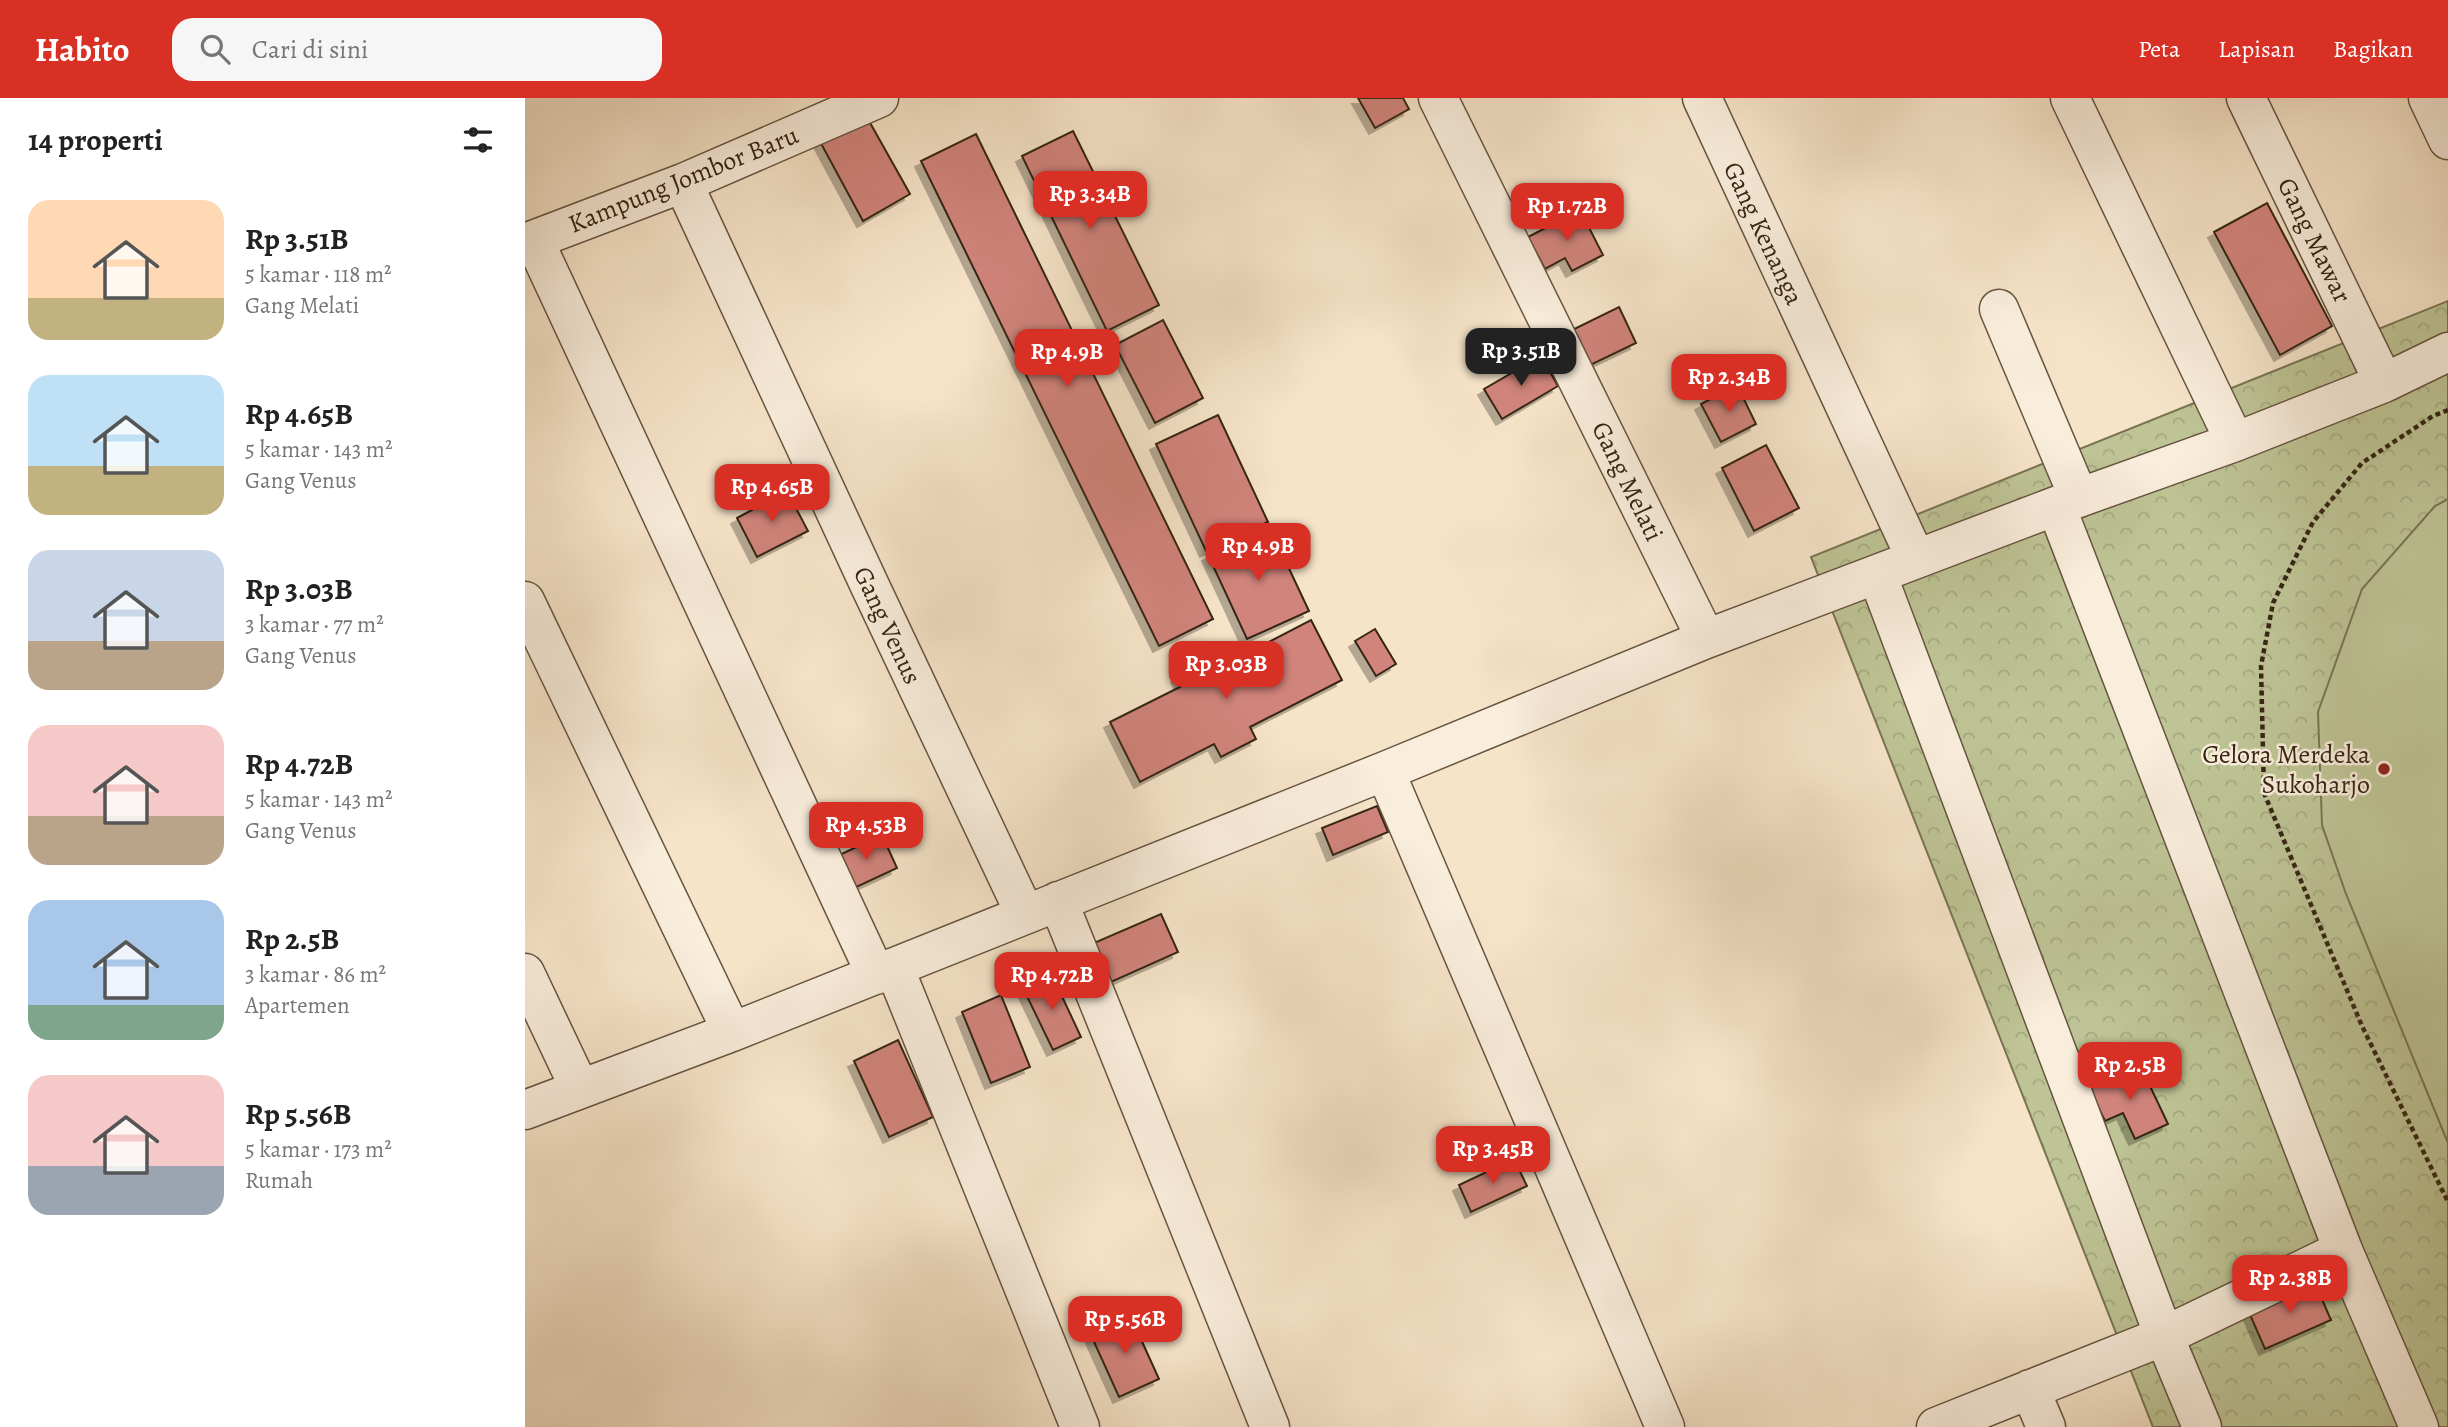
<!DOCTYPE html>
<html lang="id">
<meta charset="utf-8">
<style>
body{margin:0;font-family:Alegreya,serif;background:#f6f6f6;color:#222;height:100vh;display:flex;flex-direction:column;font-size:26px;white-space:nowrap}
*{box-sizing:border-box;margin:0}
p{font-size:23px;color:#767676}
.icon{flex:none;width:38px;height:38px;fill:none;stroke:currentColor;stroke-width:2;stroke-linecap:round;stroke-linejoin:round}
.map{position:relative;flex:1;overflow:hidden}
.panel{display:flex;flex-direction:column;background:#fff;width:525px}
.panel>*{flex:none}
.price{position:absolute;translate:-50% -60px;padding:0 16px;border-radius:14px;background:#d93025;color:#fff;font-size:23px;line-height:46px;filter:drop-shadow(0 2px 4px #0008)}
.price::after{content:'';position:absolute;left:50%;top:42px;width:21px;height:16px;margin-left:-10px;background:inherit;clip-path:polygon(0 0,100% 0,50% 100%)}
.price.on{background:#222;color:#fff}
ul{padding:0;list-style:none}
li{display:flex;align-items:center;gap:21px;height:175px;padding:0 28px}
li span{display:grid;place-items:center;flex:none;width:196px;height:140px;border-radius:21px;color:#555}
li>.icon{margin-inline-start:auto}
span .icon{width:84px;height:84px;fill:#fffc;stroke-width:1}
li b{font-size:30px}
h2{display:flex;justify-content:space-between;align-items:center;height:84px;padding:0 28px;font-size:30px}
header{display:flex;align-items:center;gap:42px;box-sizing:border-box;height:98px;padding:0 35px;background:#d93025;color:#fff}
header strong{font-size:33px}
nav{display:flex;gap:38px;margin-inline-start:auto;font-size:24px}
.search{width:490px;height:63px;background:#f6f6f6;display:flex;align-items:center;gap:18px;box-sizing:border-box;padding:0 24px;border-radius:21px;color:#767676;font-size:26px}
main{display:flex;flex:1;min-height:0}
.map>svg:first-child{display:block}
.park{fill:url(#park-crowns);stroke:#7a7454;stroke-width:2}
.garden{fill:#bec495;stroke:#7a7454;stroke-width:2}
.building{fill:#d1847b;stroke:#362513;stroke-width:2;filter:url(#shadow)}
.lines{fill:none;stroke-linecap:round;stroke-linejoin:round}
.minor-casing{stroke:#665540;stroke-width:41}
.path{stroke:#362513;stroke-width:4.5;stroke-dasharray:5 3.5;stroke-linecap:butt}
.minor{stroke:#f9eddc;stroke-width:38}
.poi-dot{fill:#8f2418;stroke:#f9eddc;stroke-width:2.5}
.labels{text-anchor:middle;stroke-width:5;stroke-linejoin:round;paint-order:stroke}
.street-label{font-size:26px;fill:#362513;stroke:#f9eddc}
.poi-label{font-size:26px;fill:#362513;stroke:#f9eddc;text-anchor:end}
</style>
<header>
<strong>Habito</strong>
<div class="search"><svg class="icon" aria-label="search" viewBox="0 0 24 24"><circle cx="10" cy="10" r="6"/><path d="M15 15l6 6"/></svg>Cari di sini</div>
<nav><a>Peta</a><a>Lapisan</a><a>Bagikan</a></nav>
</header>
<main>
<section class="panel">
<h2>14 properti<svg class="icon" aria-label="filters" viewBox="0 0 24 24"><path d="M4 7h16M4 17h16"/><circle cx="9" cy="7" r="2"/><circle cx="15" cy="17" r="2"/></svg></h2>
<ul>
<li><span style="background:linear-gradient(#ffd9b3 70%,#c2b280 0)"><svg class="icon" aria-label="home" viewBox="0 0 24 24"><path d="M3 11l9-7 9 7M6 9v11h12V9"/></svg></span><div><b>Rp 3.51B</b><p>5 kamar · 118 m²</p><p>Gang Melati</p></div></li>
<li><span style="background:linear-gradient(#bfe0f5 65%,#c2b280 0)"><svg class="icon" aria-label="home" viewBox="0 0 24 24"><path d="M3 11l9-7 9 7M6 9v11h12V9"/></svg></span><div><b>Rp 4.65B</b><p>5 kamar · 143 m²</p><p>Gang Venus</p></div></li>
<li><span style="background:linear-gradient(#c9d6e8 65%,#b9a48a 0)"><svg class="icon" aria-label="home" viewBox="0 0 24 24"><path d="M3 11l9-7 9 7M6 9v11h12V9"/></svg></span><div><b>Rp 3.03B</b><p>3 kamar · 77 m²</p><p>Gang Venus</p></div></li>
<li><span style="background:linear-gradient(#f6c9c9 65%,#b9a48a 0)"><svg class="icon" aria-label="home" viewBox="0 0 24 24"><path d="M3 11l9-7 9 7M6 9v11h12V9"/></svg></span><div><b>Rp 4.72B</b><p>5 kamar · 143 m²</p><p>Gang Venus</p></div></li>
<li><span style="background:linear-gradient(#a9c7e8 75%,#7fa58c 0)"><svg class="icon" aria-label="home" viewBox="0 0 24 24"><path d="M3 11l9-7 9 7M6 9v11h12V9"/></svg></span><div><b>Rp 2.5B</b><p>3 kamar · 86 m²</p><p>Apartemen</p></div></li>
<li><span style="background:linear-gradient(#f6c9c9 65%,#9aa5b1 0)"><svg class="icon" aria-label="home" viewBox="0 0 24 24"><path d="M3 11l9-7 9 7M6 9v11h12V9"/></svg></span><div><b>Rp 5.56B</b><p>5 kamar · 173 m²</p><p>Rumah</p></div></li>
</ul>
</section>
<div class="map">
<svg width="1923" height="1329" viewBox="0 0 1923 1329">
<defs>
<pattern id="park-crowns" width="20" height="18" patternUnits="userSpaceOnUse" patternTransform="scale(1.75)"><rect width="20" height="18" fill="#bec495"/><path d="M2 6a3 3 0 1 1 6 0M12 15a3 3 0 1 1 6 0" fill="none" stroke="#a4a880"/></pattern>
<filter id="shadow"><feDropShadow dx="-6" dy="6" stdDeviation="0" flood-color="#0004"/></filter>
</defs>
<rect width="100%" height="100%" fill="#f6e4c9"/>
<filter id="stains"><feTurbulence type="fractalNoise" baseFrequency=".00286" numOctaves="4"/><feColorMatrix values="0 0 0 0 .2 0 0 0 0 .09 0 0 0 0 .02 0 0 0 .5 -.17"/></filter>
<radialGradient id="worn" r=".72"><stop offset=".6" stop-color="#630" stop-opacity="0"/><stop offset="1" stop-color="#630" stop-opacity=".3"/></radialGradient>
<path class="park" d="M1923,203v1126h-295l-342,-870z"/>
<path class="garden" d="M1923,401v644l-102,-249 -24,-69 -4,-113 44,-123 73,-83z"/>
<path class="building" d="M833,0h45l6,11 -34,19z
M339,14l46,82 -47,27 -45,-83z
M548,33l86,174 -52,26 -85,-175z
M451,36l237,485 -54,27 -238,-485z
M1742,105l65,123 -52,29 -66,-123z
M1055,112l23,45 -31,16 -7,-13 -20,11 -17,-32z
M1094,209l17,36 -56,27 -16,-36z
M638,222l40,78 -48,25 -40,-78z
M1016,258l17,30 -56,33 -18,-30z
M1212,287l19,39 -35,18 -20,-38z
M693,317l50,107 -62,29 -50,-107z
M1241,347l33,63 -45,23 -32,-63z
M262,393l21,40 -51,26 -20,-39z
M744,428l40,85 -62,28 -39,-84z
M786,522l31,60 -92,47 6,12 -35,18 -7,-13 -74,38 -30,-60 72,-36 -5,-10 63,-33 6,11z
M850,531l21,35 -20,12 -21,-35z
M852,708l11,26 -55,23 -11,-27z
M357,737l15,33 -47,22 -15,-33z
M636,816l17,38 -67,30 -17,-39z
M527,877l29,62 -28,13 -30,-62z
M476,897l29,72 -39,16 -29,-71z
M373,942l35,77 -44,20 -35,-76z
M1615,967l28,59 -33,15 -12,-26 -18,8 -16,-33z
M989,1061l13,27 -56,26 -12,-27z
M1789,1183l17,39 -66,29 -17,-39z
M605,1217l29,64 -40,18 -29,-64z"/>
<g class="lines">
<g class="minor-casing">
<path id="minor" d="M913,0l268,541
M1177,0l214,461
M1545,0l165,344
M1721,0l138,285
M1903,0l20,42
M158,85l187,403 155,328
M9,142l342,735
M0,145l158,-60 196,-85
M1474,211l80,189
M1531,408l287,744 76,177
M1352,476l287,762 38,91
M0,503l207,431
M860,673l280,656
M533,803l212,526
M369,869l186,460
M0,875l55,116
M0,1012l207,-78 653,-261 321,-132 350,-133 179,-64 149,-59 64,-31
M1505,1291l16,38
M1411,1329l228,-91 179,-86"/>
</g>
<path class="path" d="M1923,312l-15,6 -71,47 -49,59 -40,81 -12,63 3,127 98,233 86,176"/>
<use href="#minor" class="minor"/>
</g>
<circle class="poi-dot" cx="1859" cy="671" r="7"/>
<g class="labels">
<g class="street-label">
<text transform="translate(158 81) rotate(-22)" y="9">Kampung Jombor Baru</text>
<text transform="translate(1239 135) rotate(65)" y="9">Gang Kenanga</text>
<text transform="translate(1790 142) rotate(64)" y="9">Gang Mawar</text>
<text transform="translate(1103 383) rotate(64)" y="9">Gang Melati</text>
<text transform="translate(363 527) rotate(65)" y="9">Gang Venus</text>
</g>
<g class="poi-label">
<text x="1845" y="665">Gelora Merdeka<tspan x="1845" dy="30">Sukoharjo</tspan></text>
</g>
</g>
<rect width="100%" height="100%" filter="url(#stains)"/>
<rect width="100%" height="100%" fill="url(#worn)"/>
</svg>
<b class="price" style="left:565px;top:133px">Rp 3.34B</b>
<b class="price" style="left:1042px;top:145px">Rp 1.72B</b>
<b class="price on" style="left:996px;top:290px">Rp 3.51B</b>
<b class="price" style="left:542px;top:291px">Rp 4.9B</b>
<b class="price" style="left:1204px;top:316px">Rp 2.34B</b>
<b class="price" style="left:247px;top:426px">Rp 4.65B</b>
<b class="price" style="left:733px;top:485px">Rp 4.9B</b>
<b class="price" style="left:701px;top:603px">Rp 3.03B</b>
<b class="price" style="left:341px;top:764px">Rp 4.53B</b>
<b class="price" style="left:527px;top:914px">Rp 4.72B</b>
<b class="price" style="left:1605px;top:1004px">Rp 2.5B</b>
<b class="price" style="left:968px;top:1088px">Rp 3.45B</b>
<b class="price" style="left:1765px;top:1217px">Rp 2.38B</b>
<b class="price" style="left:600px;top:1258px">Rp 5.56B</b>
</div>
</main>
